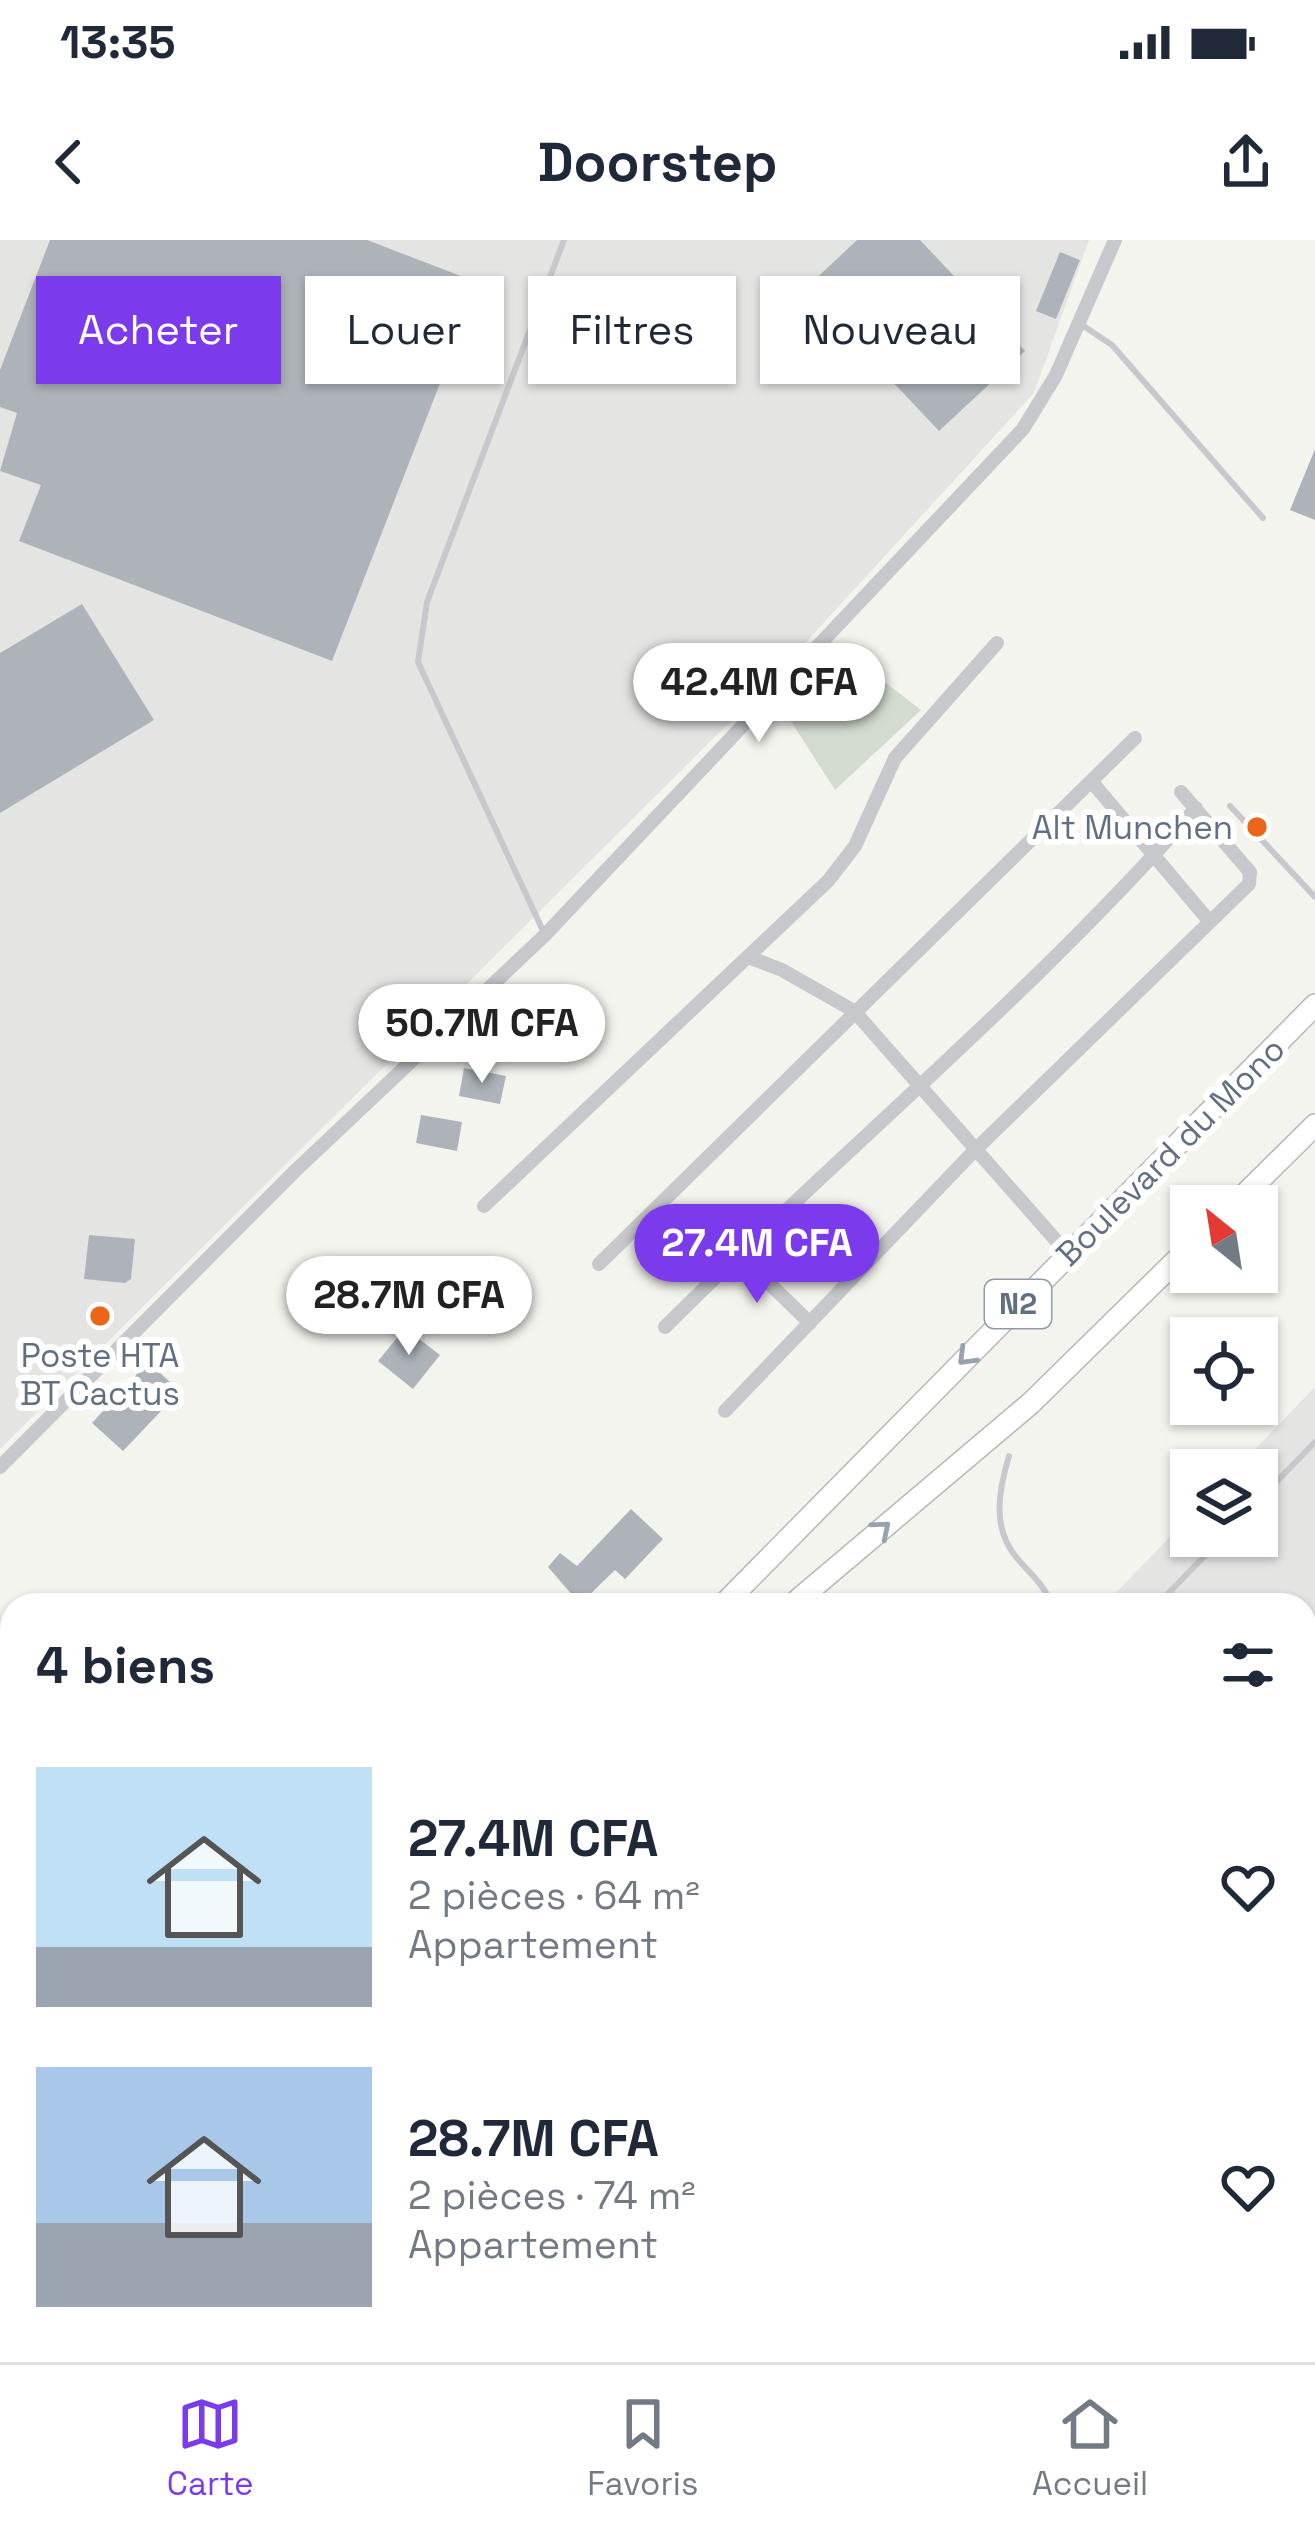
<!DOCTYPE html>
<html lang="fr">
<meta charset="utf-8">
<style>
body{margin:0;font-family:"Space Grotesk",sans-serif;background:#f6f6f7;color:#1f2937;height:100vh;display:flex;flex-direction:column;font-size:45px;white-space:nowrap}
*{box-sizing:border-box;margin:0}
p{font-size:39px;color:#747a83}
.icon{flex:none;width:66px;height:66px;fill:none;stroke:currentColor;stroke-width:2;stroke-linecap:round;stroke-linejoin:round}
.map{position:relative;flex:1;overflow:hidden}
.panel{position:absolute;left:0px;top:1353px;width:1317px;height:771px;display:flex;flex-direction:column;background:#fff;border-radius:36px 36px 0 0;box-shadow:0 3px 9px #0004}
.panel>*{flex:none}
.hud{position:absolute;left:36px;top:36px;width:1245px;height:108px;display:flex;gap:24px}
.needle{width:78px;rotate:330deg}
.buttons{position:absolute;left:1170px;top:945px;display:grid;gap:24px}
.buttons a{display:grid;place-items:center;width:108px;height:108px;border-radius:0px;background:#fff;box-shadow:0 3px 9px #0004;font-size:60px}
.price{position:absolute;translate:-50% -102px;padding:0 27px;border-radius:42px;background:#fff;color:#222;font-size:39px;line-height:78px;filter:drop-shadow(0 3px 6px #0008)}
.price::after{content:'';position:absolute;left:50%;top:72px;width:36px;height:27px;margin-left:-18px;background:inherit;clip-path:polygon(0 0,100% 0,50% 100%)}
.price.active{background:#7c3aed;color:#fff}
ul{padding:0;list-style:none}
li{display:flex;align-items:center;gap:36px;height:300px;padding:0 36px}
li span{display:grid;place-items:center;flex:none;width:336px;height:240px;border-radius:0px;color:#555}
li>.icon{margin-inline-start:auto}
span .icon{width:144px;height:144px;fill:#fffc;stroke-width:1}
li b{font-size:51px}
h2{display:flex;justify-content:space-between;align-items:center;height:144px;padding:0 36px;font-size:51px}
.pill{padding:0 42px;border-radius:0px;background:#fff;box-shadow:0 3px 9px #0004;font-size:42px;line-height:108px}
.pill.active{background:#7c3aed;color:#fff}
.status{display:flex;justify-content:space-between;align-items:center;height:84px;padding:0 60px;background:#fff;direction:ltr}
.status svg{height:33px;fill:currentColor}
header{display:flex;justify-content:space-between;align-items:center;height:156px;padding:0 36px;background:#fff;font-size:54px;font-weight:600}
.menu{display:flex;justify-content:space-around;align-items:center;height:168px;border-top:3px solid #e0e1e3;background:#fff;font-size:33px;color:#747a83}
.menu a{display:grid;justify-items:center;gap:6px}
.menu .active{color:#7c3aed}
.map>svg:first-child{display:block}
.built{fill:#e4e5e3}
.green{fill:#d3dbd0}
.building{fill:#aeb3ba}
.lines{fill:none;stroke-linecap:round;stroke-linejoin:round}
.trunk-casing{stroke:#b5b8bb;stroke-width:24}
.path{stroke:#bdbec0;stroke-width:3;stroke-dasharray:6 6;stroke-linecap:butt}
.service{stroke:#c6c8cc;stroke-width:6}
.minor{stroke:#c6c8cc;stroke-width:14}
.tertiary{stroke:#c6c8cc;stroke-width:16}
.trunk{stroke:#fff;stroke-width:21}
.oneway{stroke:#98a1ae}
.poi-dot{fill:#eb6618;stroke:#fff;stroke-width:4.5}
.labels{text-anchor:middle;stroke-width:12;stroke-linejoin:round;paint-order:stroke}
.shield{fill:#fff;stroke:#909aa8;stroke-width:3}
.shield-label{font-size:30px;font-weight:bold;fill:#616f82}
.poi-label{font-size:33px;fill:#616f82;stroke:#fff;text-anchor:end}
.street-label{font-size:33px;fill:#616f82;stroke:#fff}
</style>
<div class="status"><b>13:35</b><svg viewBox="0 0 49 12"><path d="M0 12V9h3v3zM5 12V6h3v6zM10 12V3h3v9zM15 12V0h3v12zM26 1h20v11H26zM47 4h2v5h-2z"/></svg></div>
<header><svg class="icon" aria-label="back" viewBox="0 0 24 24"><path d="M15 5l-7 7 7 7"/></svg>Doorstep<svg class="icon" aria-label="share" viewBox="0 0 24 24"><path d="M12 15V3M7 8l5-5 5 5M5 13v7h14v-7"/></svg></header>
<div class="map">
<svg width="1315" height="2122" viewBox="0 0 1315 2122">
<rect width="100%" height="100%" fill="#f4f4ef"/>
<path class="built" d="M0,0h1089l-55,153 -270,295 -764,761z
M1315,1147v975l-10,-17v-740h-201l87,-90v21h66v-66h-22z"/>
<path class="green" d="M846,412l75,58 -86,80 -50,-78z
M287,2112h602l6,10h-605z"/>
<path class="building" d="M50,0h317l112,43 -147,378 -313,-120 22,-56 -41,-14 17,-58 -17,-6v-37z
M857,0h63l105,111 -86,80 -134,-142z
M1060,12l20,8 -24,59 -20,-8z
M1315,209v71l-25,-10z
M82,364l72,116 -154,93v-160z
M505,783l42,8 -6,28 -41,-8z
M464,828l42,8 -6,28 -41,-8z
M421,875l41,7 -5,29 -41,-8z
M89,995l46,4 -4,40 -6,4 -41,-4z
M405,1088l35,27 -27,34 -35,-28z
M148,1122l32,29 -57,60 -31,-28z
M631,1269l32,30 -38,40 -10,-9 -35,34 -32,-37 12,-14 17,13z"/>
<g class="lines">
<g class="trunk-casing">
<path id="trunk" d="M1233,966l82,-81
M723,1365l592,-600
M792,1365l239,-202 160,-157
M9,2122l9,-10
M52,2122l10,-10"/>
</g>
<path class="path" d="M472,2112l1,10
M791,2112l9,10"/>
<path class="service" d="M1082,85l30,20 151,173
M1230,566l85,91
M544,693l-126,-271 9,-60 137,-362
M1009,1216c-10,33 -18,72 8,102 15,18 26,25 35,47
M1257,1262l58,-60
M1157,1365l67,-69
M1305,1482l10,-10
M1305,1590h10
M1305,1646l10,-16
M1305,1671l10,18
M401,2122l8,-10"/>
<path class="minor" d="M1092,542l118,140
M748,717l34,13 72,41 214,243
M484,966l344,-325 27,-35 40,-88 102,-115
M739,1014l71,69
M599,1024l536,-526
M665,1087c175,-175 367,-332 531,-519
M725,1171l250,-261 274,-266 1,-12 -69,-80
M0,1227l295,-296 250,-236 478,-506 33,-54 59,-135
M0,1944l12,13"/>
<path class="tertiary" d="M0,1616l12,16"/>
<use href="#trunk" class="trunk"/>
</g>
<defs><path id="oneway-chevron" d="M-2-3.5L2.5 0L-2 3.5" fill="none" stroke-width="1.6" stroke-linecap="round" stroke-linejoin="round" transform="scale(3)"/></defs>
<g class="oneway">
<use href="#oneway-chevron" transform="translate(966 1117) rotate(135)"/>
<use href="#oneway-chevron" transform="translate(882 1289) rotate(-40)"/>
</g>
<g class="poi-dot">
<circle cx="1257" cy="587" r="12"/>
<circle cx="100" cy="1076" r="12"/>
</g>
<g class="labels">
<rect class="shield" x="985" y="1040" width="66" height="48" rx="9"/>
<g class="shield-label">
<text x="1018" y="1074">N2</text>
</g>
<g class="poi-label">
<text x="1233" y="599">Alt Munchen</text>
<text x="100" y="1127" text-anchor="middle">Poste HTA<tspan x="100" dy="38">BT Cactus</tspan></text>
</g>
<g class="street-label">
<text transform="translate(1170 911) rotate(-45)" y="12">Boulevard du Mono</text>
</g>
</g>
</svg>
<div class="buttons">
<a><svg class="needle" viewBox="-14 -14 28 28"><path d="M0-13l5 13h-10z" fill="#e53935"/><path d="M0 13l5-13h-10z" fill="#747a83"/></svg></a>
<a><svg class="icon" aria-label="locate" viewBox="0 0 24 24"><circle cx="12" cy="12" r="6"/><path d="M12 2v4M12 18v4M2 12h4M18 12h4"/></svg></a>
<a><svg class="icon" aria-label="layers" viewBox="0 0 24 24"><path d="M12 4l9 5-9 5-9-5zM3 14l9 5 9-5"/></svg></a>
</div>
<b class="price" style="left:759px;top:505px">42.4M CFA</b>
<b class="price" style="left:482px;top:846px">50.7M CFA</b>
<b class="price active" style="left:757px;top:1066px">27.4M CFA</b>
<b class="price" style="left:409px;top:1118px">28.7M CFA</b>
<div class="hud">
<a class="pill active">Acheter</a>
<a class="pill">Louer</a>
<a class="pill">Filtres</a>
<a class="pill">Nouveau</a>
</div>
<section class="panel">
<h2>4 biens<svg class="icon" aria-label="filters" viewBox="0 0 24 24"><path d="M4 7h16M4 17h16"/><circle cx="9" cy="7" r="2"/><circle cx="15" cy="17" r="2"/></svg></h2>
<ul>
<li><span style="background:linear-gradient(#bfe0f5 75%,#9aa5b1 0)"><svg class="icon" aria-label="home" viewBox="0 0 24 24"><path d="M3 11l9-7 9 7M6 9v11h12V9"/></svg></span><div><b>27.4M CFA</b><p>2 pièces · 64 m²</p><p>Appartement</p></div><svg class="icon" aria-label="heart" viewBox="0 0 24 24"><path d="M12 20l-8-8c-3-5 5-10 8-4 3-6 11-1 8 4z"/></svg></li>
<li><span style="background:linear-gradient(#a9c7e8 65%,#9aa5b1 0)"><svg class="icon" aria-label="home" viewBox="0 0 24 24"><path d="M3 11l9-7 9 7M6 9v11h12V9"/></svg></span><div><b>28.7M CFA</b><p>2 pièces · 74 m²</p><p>Appartement</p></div><svg class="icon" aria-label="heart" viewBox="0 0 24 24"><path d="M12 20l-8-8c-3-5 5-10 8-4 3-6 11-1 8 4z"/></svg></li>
</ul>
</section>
</div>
<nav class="menu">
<a class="active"><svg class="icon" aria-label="map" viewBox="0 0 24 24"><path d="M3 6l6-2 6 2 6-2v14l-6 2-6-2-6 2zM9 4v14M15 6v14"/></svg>Carte</a>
<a><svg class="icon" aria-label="saved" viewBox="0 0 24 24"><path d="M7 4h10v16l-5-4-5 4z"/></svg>Favoris</a>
<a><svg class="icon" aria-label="home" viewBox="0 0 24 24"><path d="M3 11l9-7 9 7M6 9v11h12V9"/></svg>Accueil</a>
</nav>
